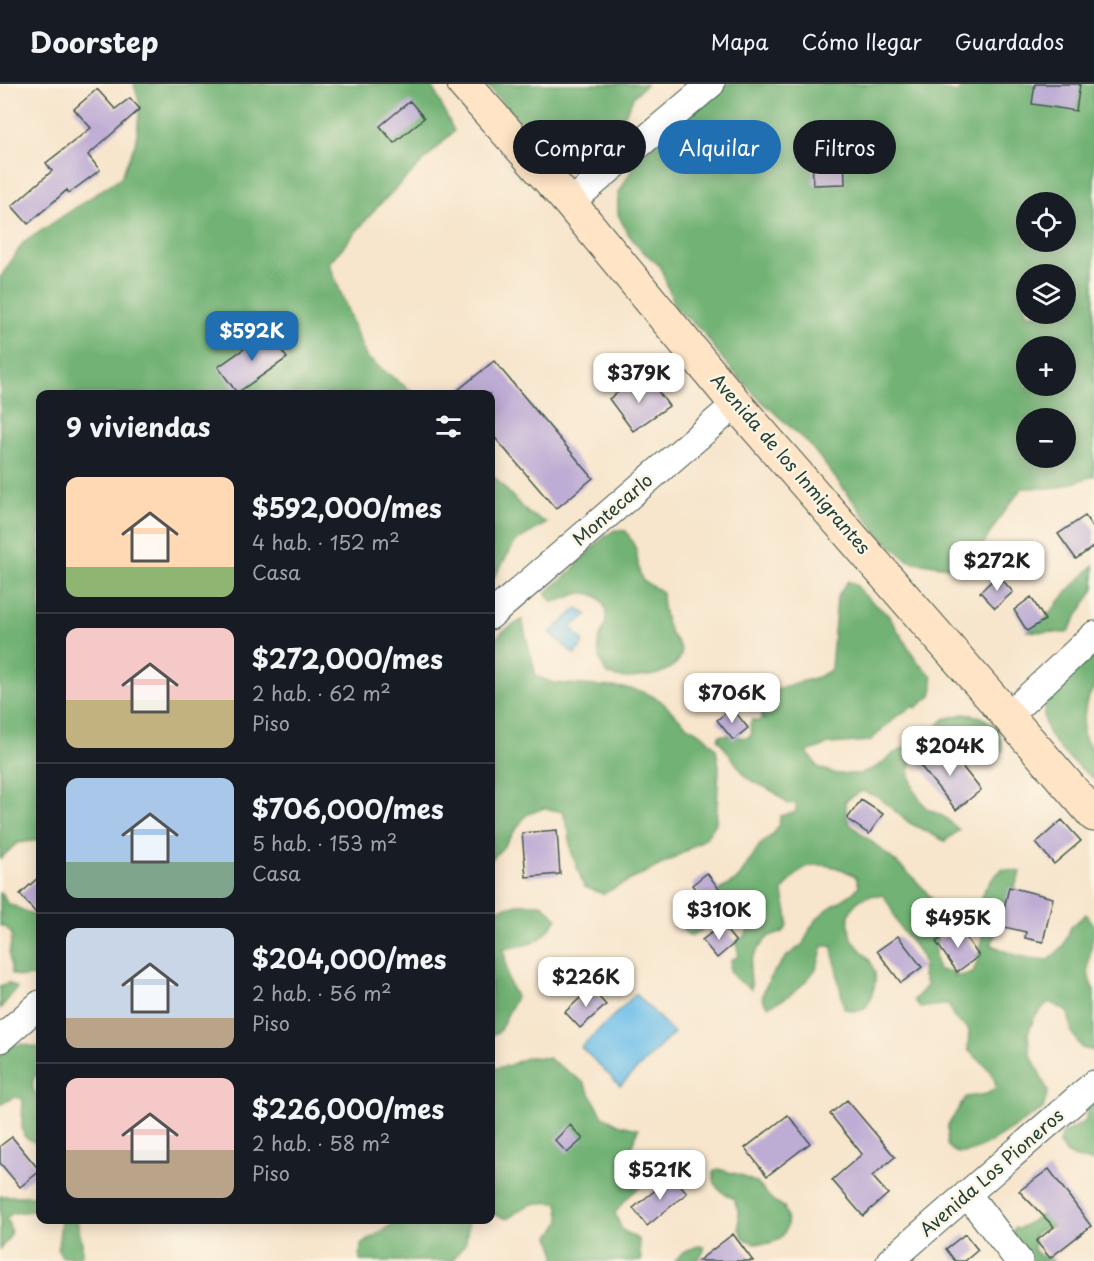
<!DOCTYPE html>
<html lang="es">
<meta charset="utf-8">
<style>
body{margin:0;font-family:"Playpen Sans",sans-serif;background:#20242c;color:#f1f3f6;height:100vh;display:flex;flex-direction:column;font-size:22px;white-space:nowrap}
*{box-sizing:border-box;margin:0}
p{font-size:20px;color:#9ea1a6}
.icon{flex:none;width:33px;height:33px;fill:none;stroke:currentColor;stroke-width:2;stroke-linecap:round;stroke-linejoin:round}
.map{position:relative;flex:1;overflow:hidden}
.sheet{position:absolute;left:36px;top:306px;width:459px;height:834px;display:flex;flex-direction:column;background:#171b24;border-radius:12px;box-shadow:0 3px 15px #0003}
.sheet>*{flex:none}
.banner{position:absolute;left:513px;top:36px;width:490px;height:54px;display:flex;gap:12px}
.fabs{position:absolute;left:1016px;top:108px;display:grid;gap:12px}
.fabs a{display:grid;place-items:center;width:60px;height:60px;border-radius:50%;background:#171b24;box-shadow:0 3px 15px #0003;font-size:30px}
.price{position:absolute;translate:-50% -51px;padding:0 14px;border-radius:12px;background:#fff;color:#222;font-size:20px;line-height:39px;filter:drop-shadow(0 2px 3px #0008)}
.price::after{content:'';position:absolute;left:50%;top:36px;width:18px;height:14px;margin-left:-9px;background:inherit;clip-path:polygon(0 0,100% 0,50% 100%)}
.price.current{background:#1f6fb2;color:#fff}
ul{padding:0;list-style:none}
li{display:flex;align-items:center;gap:18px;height:150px;padding:0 30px}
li+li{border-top:2px solid #363941}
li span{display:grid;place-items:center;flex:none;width:168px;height:120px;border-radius:12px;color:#555}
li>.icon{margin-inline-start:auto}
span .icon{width:72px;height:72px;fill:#fffc;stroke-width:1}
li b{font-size:26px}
h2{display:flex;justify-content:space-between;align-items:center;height:72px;padding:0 30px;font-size:26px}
.tag{padding:0 21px;border-radius:27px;background:#171b24;box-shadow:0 3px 15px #0003;font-size:21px;line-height:54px}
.tag.current{background:#1f6fb2;color:#fff}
header{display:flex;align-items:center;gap:36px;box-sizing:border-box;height:84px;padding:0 30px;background:#171b24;border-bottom:2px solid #363941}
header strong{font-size:28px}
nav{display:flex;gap:33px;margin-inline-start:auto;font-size:21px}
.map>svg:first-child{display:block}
.forest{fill:#72b274;stroke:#487854;stroke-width:1.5;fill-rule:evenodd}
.water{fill:#6ebfea;stroke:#467e8f;stroke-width:1.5}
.building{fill:#bdacd4}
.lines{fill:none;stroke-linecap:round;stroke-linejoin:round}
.street-casing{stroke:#3f564b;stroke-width:29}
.secondary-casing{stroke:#3f564b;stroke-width:35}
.street{stroke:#fff;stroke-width:27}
.secondary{stroke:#ffe4c6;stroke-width:33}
.labels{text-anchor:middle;stroke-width:5;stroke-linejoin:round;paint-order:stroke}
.street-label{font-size:18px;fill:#1f3d34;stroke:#fcf5e5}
</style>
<header>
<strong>Doorstep</strong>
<nav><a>Mapa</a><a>Cómo llegar</a><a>Guardados</a></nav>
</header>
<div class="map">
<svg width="1094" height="1177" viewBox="0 0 1094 1177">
<rect width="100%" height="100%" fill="#fcf5e5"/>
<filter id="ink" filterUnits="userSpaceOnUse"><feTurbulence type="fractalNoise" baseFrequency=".0167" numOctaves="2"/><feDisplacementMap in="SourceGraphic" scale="12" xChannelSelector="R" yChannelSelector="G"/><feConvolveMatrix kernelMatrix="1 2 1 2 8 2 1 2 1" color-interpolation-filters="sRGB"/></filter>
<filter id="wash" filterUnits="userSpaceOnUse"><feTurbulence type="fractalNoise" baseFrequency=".008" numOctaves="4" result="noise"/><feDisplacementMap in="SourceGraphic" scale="24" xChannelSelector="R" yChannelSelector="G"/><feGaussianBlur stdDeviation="1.35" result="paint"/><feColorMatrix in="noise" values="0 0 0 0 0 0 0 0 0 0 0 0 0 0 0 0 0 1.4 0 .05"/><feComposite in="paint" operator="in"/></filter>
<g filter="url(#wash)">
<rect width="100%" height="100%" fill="#f7e5cc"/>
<path class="forest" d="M134,0h297l23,47 -74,73 -51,59 37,94 49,37h-375v446l-23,3 -17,16v-581l23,-35 98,-66 15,-35 4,-37z
M486,0h160l-12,12 -16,33 -34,19 -39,-7 -29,-23z
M722,0h192l44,9 6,-9h130v392l-37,12h-35l-22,29 -19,31 -33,19 -39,-6 -28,-24 -71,-92 -55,-50 -30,-33 -22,-30 -28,-25 -15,-41 -21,-18 -12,-16 -9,-18v-19l19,-35zM1026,118h39v40h-39zM1026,190h39v40h-39zM1026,262h39v40h-39zM1026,334h39v40h-39z
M491,390l37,39 19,10 -31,18 -25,41z
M615,446l11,1 10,18 3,22 4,10 19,11c0,14 3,29 9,42 3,4 9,11 10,16 3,15 -22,25 -34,26 -14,2 -29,4 -41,-3 -4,-8 -8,-18 -8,-28 0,-7 4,-12 6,-18 6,-16 -1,-34 -20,-34 -11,0 -20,8 -32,9l-6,-8c7,-10 17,-14 25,-23 15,-15 25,-30 44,-41z
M1094,481v24l-27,44 -40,-2 18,-12 23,-28z
M848,497l9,5 6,8 25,21 29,46 15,15 1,11 -2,9 -16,12 -1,-2 -16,9 -28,26 -41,3 -22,8 12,16 18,6h22l18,-7 16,-13 36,-20 15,-15 20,-5 18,3 16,12 5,21 -11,16 -18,-1c-21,-25 -30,-24 -59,-12l-6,18 5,20 12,17 18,9 15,13 -14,11 -35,-18 -32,-26 -16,-6 -17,10 2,18 3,5c23,20 94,70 92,101 -1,6 -5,12 -6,17 -3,10 0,18 2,28l19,2 -3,5 19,-4c4,-11 9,-24 9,-36 0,-6 -3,-13 -4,-19 -1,-21 9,-35 24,-49l19,3 -8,19 -4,19 -18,34c20,12 33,14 57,16l15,-13 8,-20 15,-13c2,3 7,8 8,11 0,23 -13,44 0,65v61l-12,-3 -10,-15 -4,-21 -19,-10 -14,14 -7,17 2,20 18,38 -5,18c-21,11 -58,42 -80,44 -8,1 -11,-3 -16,-8l1,-20 18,-28 21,-3 9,-7c-2,-18 -16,-25 -28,-37l1,-20 -15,-12 -6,-14 -28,4 -6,-8 13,-14c-3,-7 -7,-15 -3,-22 -5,-17 -18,-26 -26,-40 -6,-11 -7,-21 -16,-29 -27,-1 -40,17 -30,43 5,12 19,17 23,35 1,6 0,12 -2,18 -5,18 -10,25 -29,17l-12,-62h-9c-3,8 -4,18 -8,24 -11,15 -29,31 -47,36l-6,-7 2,-9 10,-18 13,-16 16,-12 8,-17 7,-9 7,-7 28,-18 6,-7 -3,-9c-9,-6 -16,-9 -26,-11 -26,-5 -31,5 -47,24 0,19 18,43 -14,46 -8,9 -19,20 -19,34 0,7 2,12 1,19l-16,-11 -5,-8 1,-10 8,-4 -3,-14 10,-7 3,-9 -5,-8 -28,5 -26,13 -7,-6 2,-10 4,-8 8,-7 18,-8 5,-7 18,-11 21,-33 15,-13 5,-8 1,-9 16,-4v-9l-8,1 -14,-12 -27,-14 -29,-39 2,-4c11,-1 18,4 29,2l3,-4 -2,-9 2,-5 4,2 10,-2 -5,-1c5,-44 46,-28 70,-49l6,-72z
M522,536l14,56 17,7 73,5 18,4 16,8 27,26 16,9 13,13 3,19 -3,56 -11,16 -33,20 -69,35 -19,-7 -13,-37 -2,-18 -6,-20 -19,-4 -18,7 -22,31 -13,14v-217l12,-12z
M1094,563v40l-8,16 -3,21v9l3,8 8,11v27c-30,-24 -68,-51 -41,-94 7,-11 30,-28 41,-38z
M0,808l3,2 4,9 33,15v58l-19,1 -9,-3 -3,-19 3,-21 -7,-7 -5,-1z
M518,820h24l15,14c-17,27 -23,25 -53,31l4,31 8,17 -17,35 -8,3v-124z
M8,899l9,5 -17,21v-23z
M23,960l17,4v21l-7,11v9l7,12v42l-6,-1 -10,-6 -2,-9 1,-28 -9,-2 -14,8v-52l11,-7z
M528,973l20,1 35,24 20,34 17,9 18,4 -6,18 -11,16 16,10 19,1 -29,24 -12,15 7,17 17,10 2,21h-87l2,-6 -6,-19 11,-15 -3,-18c-23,-2 -32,1 -50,16l-17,-5 -1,-146 2,1 18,-4z
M1094,1015v63c-18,-5 -24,-1 -35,-19l3,-9 24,-13v-10z
M718,1085l22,6 17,8 15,17 13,8 -1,1c7,11 3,21 -4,30 -12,6 -25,6 -36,-1l-5,-9v-16l-5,-14c-14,-8 -22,-11 -20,-28z
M0,1112h40v14l-27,3 -7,5c8,15 5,19 -6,31z
M1044,1129l9,13 -15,5 -4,4c-2,21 3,19 21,26h-26l-16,-28 1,-5 5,1z
M61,1136h16l5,23v12l-9,3 -11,-1 -4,-8z
M393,1136h76l-3,22 -14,19h-92l1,-16 32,-21z
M698,1162l6,1v4l-8,10h-21l8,-9z"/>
<path class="water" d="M578,524l9,7 -16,12 13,15 -9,13 -25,-22z
M636,910l38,39 -54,53 -39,-39z"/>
<g id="blocks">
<path class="building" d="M1035,0h45l-4,27 -44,-7z
M97,5l18,20 15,-11 10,11 -52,46 12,15 -31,23 -2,-3 -39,34 -16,-18 40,-35 -6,-8 45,-35 -17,-19z
M410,17l14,17 -30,25 -14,-17z
M844,65l1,35 -32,1 -1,-35z
M268,248l19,26 -50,35 -19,-26z
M494,277l99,117 -37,31 -66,-77v-38h-37z
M634,297l7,9 11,-7 17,23 -36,25 -24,-32z
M1085,432l9,13v17l-18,13 -18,-25z
M998,491l15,17 -18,16 -15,-16z
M1031,513l14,23 -18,11 -13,-21z
M732,624l16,20 -15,12 -16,-20z
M944,660l37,46 -25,20 -37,-46z
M861,716l22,14 -14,20 -22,-15z
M1062,736l19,21 -27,23 -18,-21z
M557,746l3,44 -34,3 -4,-44z
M707,789l13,17 -15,11 -13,-16z
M40,792v42l-20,-24z
M1009,803l44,11 -10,44 -18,-4 1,-6 -26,-6z
M722,841l14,17 -19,16 -15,-18z
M958,842l21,30 -22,16 -21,-30z
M898,852l24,31 -21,16 -24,-32z
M591,904l15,17 -26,23 -15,-16z
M847,1016l48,57 -23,19 16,18 -25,22 -31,-36 30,-26 -32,-40z
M788,1031l22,28 -43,33 -22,-28z
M570,1041l13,14 -16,14 -12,-13z
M12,1053l28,34 -20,16 -20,-24v-17z
M1049,1085l42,57 -41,32 -14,-17 18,-14 -35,-36z
M673,1092l14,17 -40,33 -14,-18z
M733,1150l20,27h-55z
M965,1150l13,16 -13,11h-10l-9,-12z"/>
</g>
</g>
<g filter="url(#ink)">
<use href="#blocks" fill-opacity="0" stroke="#3f564b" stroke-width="1.5"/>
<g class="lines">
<g class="street-casing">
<path id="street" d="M570,119l141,-119
M490,532l246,-212
M1008,632l86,-81
M0,955l40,-35
M967,1110l52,67
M890,1177l204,-177"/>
</g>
<g class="secondary-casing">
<path id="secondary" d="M464,0l106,119 166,201 358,411"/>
</g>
<use href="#street" class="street"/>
<use href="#secondary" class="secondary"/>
</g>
</g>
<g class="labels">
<g class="street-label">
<text transform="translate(790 380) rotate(49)" y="6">Avenida de los Inmigrantes</text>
<text transform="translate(613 426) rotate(-41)" y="6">Montecarlo</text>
<text transform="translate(992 1089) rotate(-41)" y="6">Avenida Los Pioneros</text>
</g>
</g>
</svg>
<div class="fabs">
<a><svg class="icon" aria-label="locate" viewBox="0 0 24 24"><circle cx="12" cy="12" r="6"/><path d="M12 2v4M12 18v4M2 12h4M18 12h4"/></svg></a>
<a><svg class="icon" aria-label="layers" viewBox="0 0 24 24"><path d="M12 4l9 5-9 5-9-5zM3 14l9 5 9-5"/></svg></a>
<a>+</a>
<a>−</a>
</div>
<b class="price current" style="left:252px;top:278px">$592K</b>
<b class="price" style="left:639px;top:320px">$379K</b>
<b class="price" style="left:997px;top:508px">$272K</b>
<b class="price" style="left:732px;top:640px">$706K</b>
<b class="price" style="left:950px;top:693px">$204K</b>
<b class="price" style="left:719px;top:857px">$310K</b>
<b class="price" style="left:958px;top:865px">$495K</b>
<b class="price" style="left:586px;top:924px">$226K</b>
<b class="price" style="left:660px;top:1117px">$521K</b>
<div class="banner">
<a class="tag">Comprar</a>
<a class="tag current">Alquilar</a>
<a class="tag">Filtros</a>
</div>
<section class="sheet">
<h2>9 viviendas<svg class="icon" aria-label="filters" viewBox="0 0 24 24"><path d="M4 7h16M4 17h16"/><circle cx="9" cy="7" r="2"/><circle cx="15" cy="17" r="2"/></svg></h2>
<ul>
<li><span style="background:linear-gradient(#ffd9b3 75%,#8fb573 0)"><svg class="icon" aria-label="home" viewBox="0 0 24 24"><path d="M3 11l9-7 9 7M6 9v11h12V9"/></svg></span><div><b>$592,000/mes</b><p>4 hab. · 152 m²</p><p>Casa</p></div></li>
<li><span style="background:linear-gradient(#f6c9c9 60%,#c2b280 0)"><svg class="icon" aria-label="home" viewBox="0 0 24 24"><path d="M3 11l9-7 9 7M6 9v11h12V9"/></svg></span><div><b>$272,000/mes</b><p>2 hab. · 62 m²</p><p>Piso</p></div></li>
<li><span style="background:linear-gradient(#a9c7e8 70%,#7fa58c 0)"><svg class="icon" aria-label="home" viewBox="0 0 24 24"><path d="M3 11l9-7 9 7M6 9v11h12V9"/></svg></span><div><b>$706,000/mes</b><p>5 hab. · 153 m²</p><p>Casa</p></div></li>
<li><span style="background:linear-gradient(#c9d6e8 75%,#b9a48a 0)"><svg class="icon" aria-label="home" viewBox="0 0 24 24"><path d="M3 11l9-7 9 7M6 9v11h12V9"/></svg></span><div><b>$204,000/mes</b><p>2 hab. · 56 m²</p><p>Piso</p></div></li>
<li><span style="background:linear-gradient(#f6c9c9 60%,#b9a48a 0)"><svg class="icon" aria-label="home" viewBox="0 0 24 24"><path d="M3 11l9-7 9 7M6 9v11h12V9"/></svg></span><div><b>$226,000/mes</b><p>2 hab. · 58 m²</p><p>Piso</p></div></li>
</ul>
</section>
</div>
